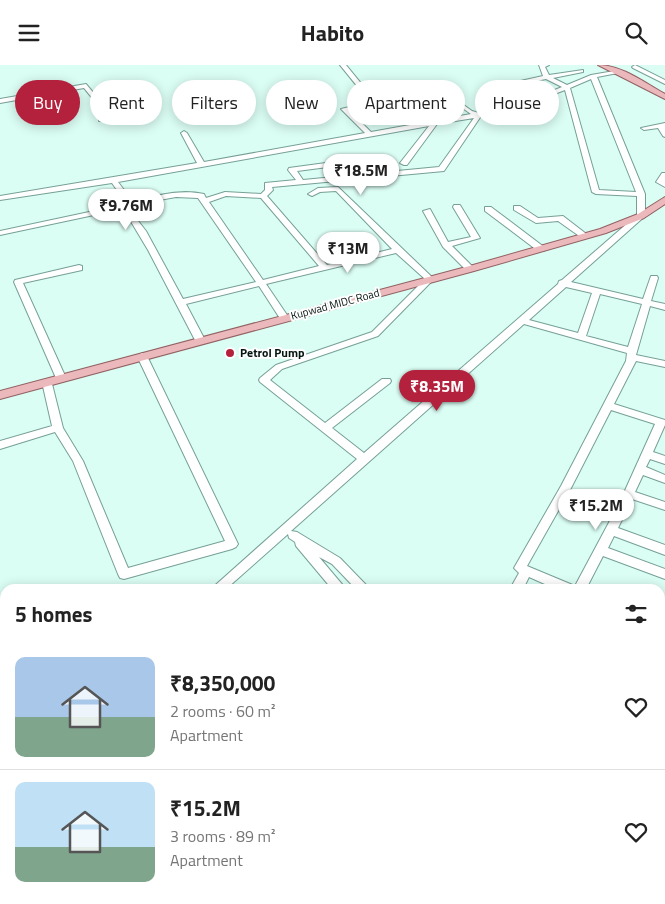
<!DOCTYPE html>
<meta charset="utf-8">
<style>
body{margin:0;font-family:"Titillium Web",sans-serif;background:#f2f2f2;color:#222;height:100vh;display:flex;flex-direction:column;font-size:19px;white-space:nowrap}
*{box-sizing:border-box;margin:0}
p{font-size:16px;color:#767676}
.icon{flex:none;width:28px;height:28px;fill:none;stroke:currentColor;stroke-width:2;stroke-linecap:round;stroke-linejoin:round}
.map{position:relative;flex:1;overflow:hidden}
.details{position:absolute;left:0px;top:519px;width:665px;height:321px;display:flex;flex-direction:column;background:#fff;border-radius:15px 15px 0 0;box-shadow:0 2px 12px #0003}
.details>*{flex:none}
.hud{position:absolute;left:15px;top:15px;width:635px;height:45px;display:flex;gap:10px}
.price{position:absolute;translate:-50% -42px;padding:0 11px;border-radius:18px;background:#fff;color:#222;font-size:16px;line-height:32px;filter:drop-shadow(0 1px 2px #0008)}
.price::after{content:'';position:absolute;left:50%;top:30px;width:15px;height:11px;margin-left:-8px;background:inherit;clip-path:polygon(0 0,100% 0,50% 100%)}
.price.on{background:#b3213c;color:#fff}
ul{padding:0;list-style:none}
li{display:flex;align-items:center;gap:15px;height:125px;padding:0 15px}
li+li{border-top:1px solid #e0e0e0}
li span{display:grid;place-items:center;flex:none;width:140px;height:100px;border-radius:10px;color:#555}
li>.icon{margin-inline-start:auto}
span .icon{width:60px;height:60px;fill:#fffc;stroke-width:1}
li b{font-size:21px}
h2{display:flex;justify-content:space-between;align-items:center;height:60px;padding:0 15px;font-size:21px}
.pill{padding:0 18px;border-radius:22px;background:#fff;box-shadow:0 2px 12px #0003;font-size:18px;line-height:45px}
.pill.on{background:#b3213c;color:#fff}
header{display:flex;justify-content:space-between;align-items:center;height:65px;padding:0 15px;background:#fff;font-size:22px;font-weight:700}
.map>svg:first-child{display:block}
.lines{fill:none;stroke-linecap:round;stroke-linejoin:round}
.minor-casing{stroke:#76a096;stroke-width:2}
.major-casing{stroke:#926162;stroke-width:2}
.minor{fill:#fff;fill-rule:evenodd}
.major{fill:#ebb9bb;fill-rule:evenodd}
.poi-dot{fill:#b3213c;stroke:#fff;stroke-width:2}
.labels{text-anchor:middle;stroke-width:4;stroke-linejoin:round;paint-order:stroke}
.far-street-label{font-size:11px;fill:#051511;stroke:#fff}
.poi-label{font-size:12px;font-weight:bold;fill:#051511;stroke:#fff;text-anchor:start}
</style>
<header><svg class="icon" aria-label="menu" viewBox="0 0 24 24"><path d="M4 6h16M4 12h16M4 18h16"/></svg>Habito<svg class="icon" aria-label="search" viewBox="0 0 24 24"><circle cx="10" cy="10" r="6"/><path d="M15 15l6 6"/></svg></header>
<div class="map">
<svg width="665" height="839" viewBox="0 0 665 839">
<rect width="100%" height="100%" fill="#dafdf4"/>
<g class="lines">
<g class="minor-casing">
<path id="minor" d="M340,0h6l31,38 -28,7 8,9 49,-9 3,2 -48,10 10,10 100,-18 -19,-13 -1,-1 3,-2 18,13 7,2 61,-17 22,-9 -16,-8 -54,11 -3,-2 54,-12 -4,-11h10l-4,2 4,8 34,-5v2l-30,6 14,7 24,-10 29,-5 3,2 -26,5 48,117v22l-74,66 72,17 8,-23h6l1,2 -7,23 14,3v6l-15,-4 -14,49 29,6v6l-29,-6 -22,43 51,16v5l-12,27 12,4v8l-15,-5 -4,8 19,8v8l-22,-8 -8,17 30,10v8l-33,-11 -14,29 47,17v10l-51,-19 -6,12 57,21v10l-62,-23 -17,33h-30l-27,-12 -6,12h-13l9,-16 -5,-5 47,-82 65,-125 1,-8 -103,-29 -233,207 6,1 43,26 30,31h-14l-24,-25 -13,-7 27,32h-14l-36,-43 -1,-4 -6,-4 -1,-4 -62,55h-15l146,-130 -97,-77 -1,-2 1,-2 16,-13 96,-33 53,-53 -29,-26 -130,31 23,34 -5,3 -3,-1 -22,-34 -73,18 19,36 -5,3 -5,-3 -47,-90 -18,-30 -6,-6 -16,-2 -108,23v-4l108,-23 16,1 4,-3 -16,-23 -112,17v-4l197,-33 -16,-30 3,-2 3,2 17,29 161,-29 -24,-24 29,-7zM591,14l45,113 -37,-2 -29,-102zM565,25l27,102 4,2 41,2v19l-75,65 -3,1 -1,3 -194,169 -32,-25 58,-45 1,-2 -1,-2h-8l-57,44 -55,-43 12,-11 96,-33 56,-57 -96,-92 -20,1 -10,6 4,2 8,-4 16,-1 56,58 -65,16 -60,-69 6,-6 -1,-3 172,-16 37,-55 63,-18zM474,53l-35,49 -136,13 -6,-9 54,-7v-4h-3l-59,8 -1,2 8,10 -31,3v7l-4,4 -36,-2 -19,6 -2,-4c-23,-5 -49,1 -70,9l-16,-21 311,-56 -29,37 4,2h3l30,-41zM226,131l35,2 58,68 -56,14 -54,-78zM176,132l22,1 58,84 -73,17 -37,-68 -14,-18v-3l22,-9zM566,222l26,6 -14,40 -49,-13zM600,229l42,10 -14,43 -42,-11zM611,345l44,14 -37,82 -48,-16zM566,432l48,16 -39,73 -48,-20z
M635,0l30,15v4l-32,-16 -1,-1z
M86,19l27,32v2l-14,3v-2l8,-3 -23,-28 -84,15v-4z
M665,58v14l-2,-1 -5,-8 -14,2 -3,-2z
M662,108h3v14l-9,-5z
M454,140h6l20,33 -28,8 21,21v4h-6l-24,-24 -20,-36 7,-2 18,33 23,-5 -18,-30z
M514,141h6l18,12 25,-2 26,20 -7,2 -24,-17 -22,2 -22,-13z
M485,142h6l53,40v4h-6l-53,-40z
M79,200l3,1v4l-59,13 43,95 -5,3 -5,-3 -42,-96 1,-2z
M142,288l5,3 91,188 -2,3 -4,2 -108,30 -4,-1 -2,-4 -45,-113 -18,-29 -55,17v-8l52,-15 -10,-44 5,-3 4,1 12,48 20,33 45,107 97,-27 -88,-185z
M660,552l5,1v12l-5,-2z
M0,602l5,2v29l-5,-2z
M660,612l5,2v12l-5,-2z
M660,655h5v14h-5z
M5,697v15l-5,2v-15z
M93,835h18l-1,4h-18z
M201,835h18l-1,4h-18z
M361,835h17l-1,4h-17z
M465,835h17l-1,4h-17z
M556,835h20l1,4h-20z"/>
</g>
<g class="major-casing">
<path id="major" d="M598,0c24,0 47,18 67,29v5z
M665,132v7l-21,14 -38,15 -132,38 -474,128v-8l466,-124 134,-38 38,-15z"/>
</g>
<use href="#minor" class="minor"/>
<use href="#major" class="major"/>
</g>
<circle class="poi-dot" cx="230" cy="288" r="5"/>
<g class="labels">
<g class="far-street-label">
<text transform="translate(335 239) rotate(-15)" y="4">Kupwad MIDC Road</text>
</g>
<g class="poi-label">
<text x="240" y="292">Petrol Pump</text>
</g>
</g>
</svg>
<b class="price" style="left:361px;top:131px">₹18.5M</b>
<b class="price" style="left:126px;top:166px">₹9.76M</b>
<b class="price" style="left:348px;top:209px">₹13M</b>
<b class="price on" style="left:437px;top:347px">₹8.35M</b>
<b class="price" style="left:596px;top:466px">₹15.2M</b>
<div class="hud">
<a class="pill on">Buy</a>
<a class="pill">Rent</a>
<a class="pill">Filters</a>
<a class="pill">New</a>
<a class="pill">Apartment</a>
<a class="pill">House</a>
</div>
<section class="details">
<h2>5 homes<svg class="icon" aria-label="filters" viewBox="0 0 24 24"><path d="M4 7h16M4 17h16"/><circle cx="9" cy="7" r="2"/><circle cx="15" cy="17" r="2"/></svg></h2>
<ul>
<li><span style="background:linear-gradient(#a9c7e8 60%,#7fa58c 0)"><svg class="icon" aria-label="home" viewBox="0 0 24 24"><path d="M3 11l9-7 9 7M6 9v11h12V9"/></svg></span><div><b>₹8,350,000</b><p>2 rooms · 60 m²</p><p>Apartment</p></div><svg class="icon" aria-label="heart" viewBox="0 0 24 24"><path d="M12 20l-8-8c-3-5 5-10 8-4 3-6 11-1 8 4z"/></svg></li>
<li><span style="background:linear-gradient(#bfe0f5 65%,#7fa58c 0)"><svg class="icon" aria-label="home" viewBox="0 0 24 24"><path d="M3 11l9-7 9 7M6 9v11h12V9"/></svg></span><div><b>₹15.2M</b><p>3 rooms · 89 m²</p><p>Apartment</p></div><svg class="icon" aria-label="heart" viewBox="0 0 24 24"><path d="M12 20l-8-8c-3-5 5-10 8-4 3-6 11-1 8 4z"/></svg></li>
</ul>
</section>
</div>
